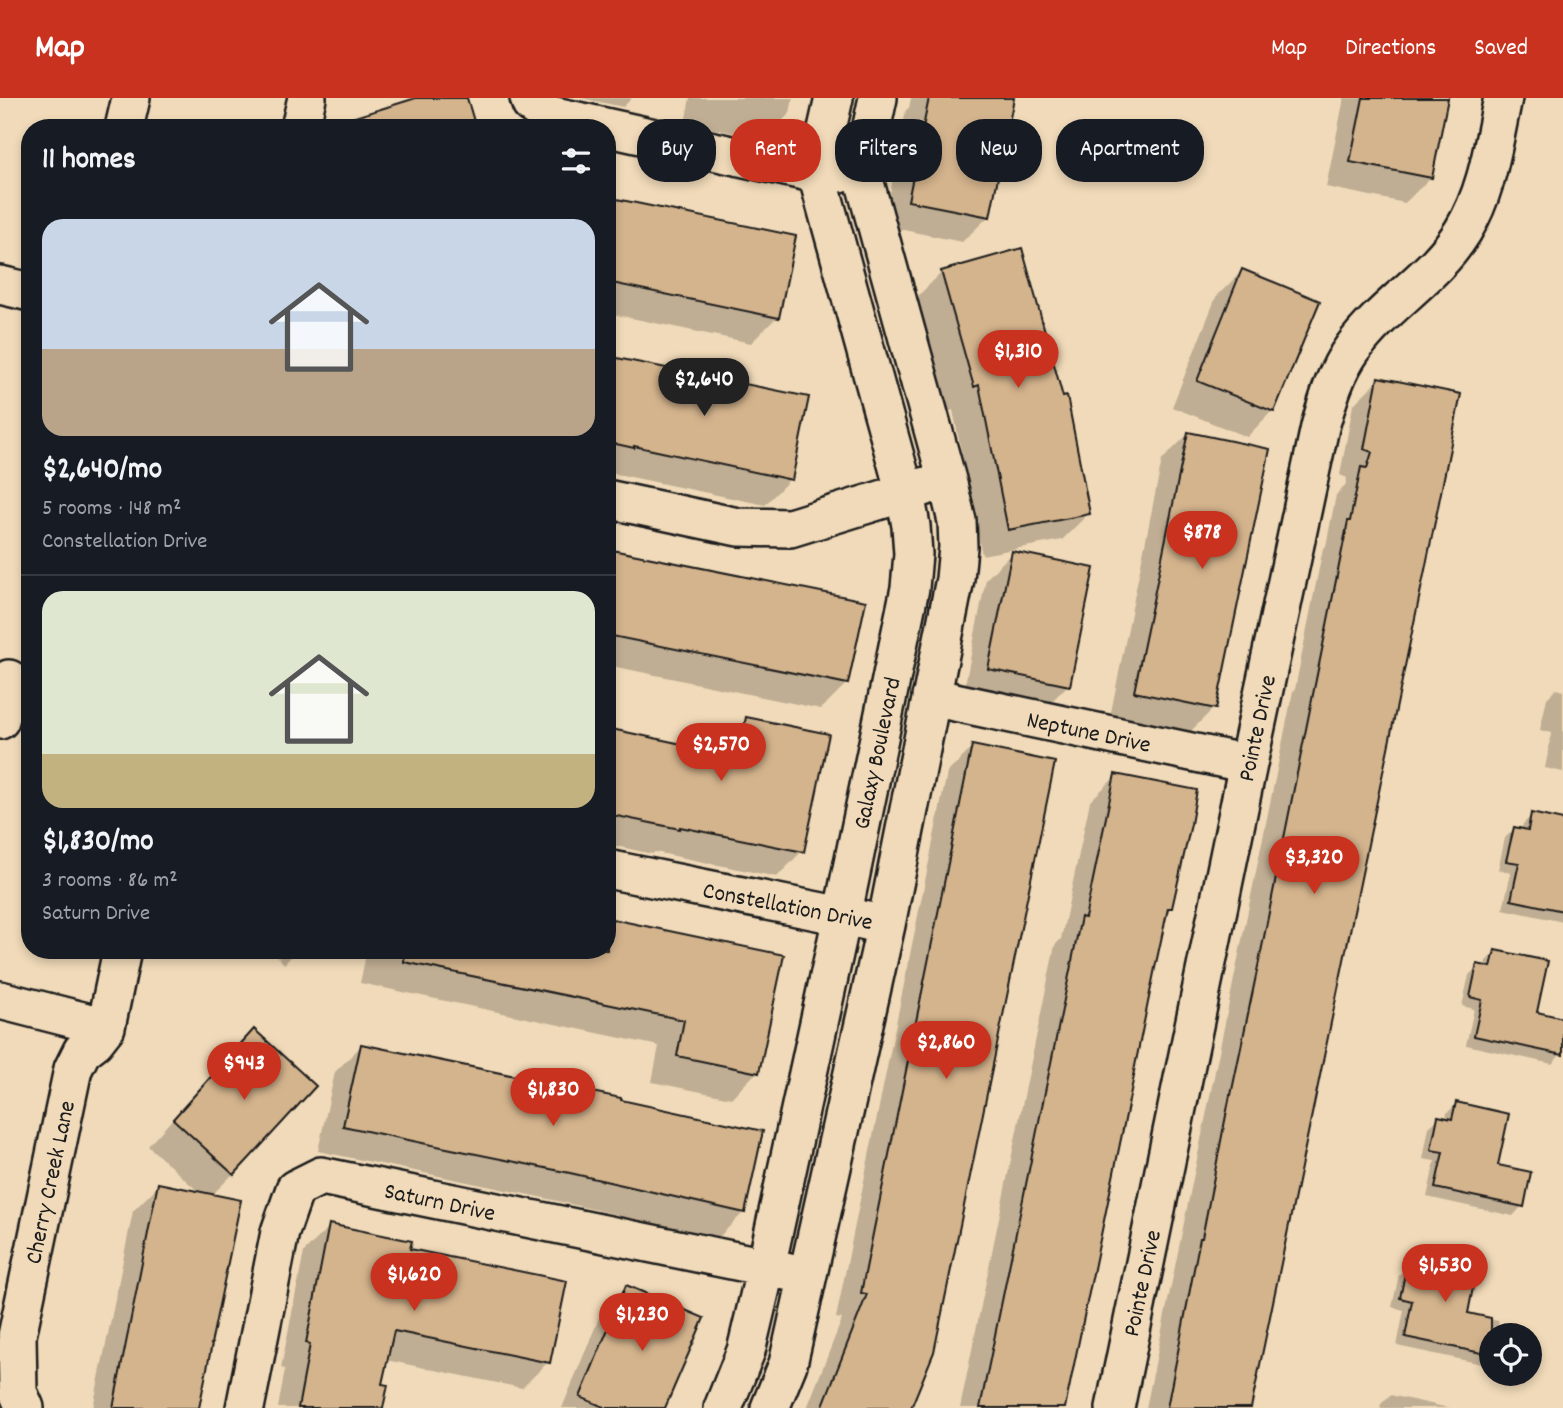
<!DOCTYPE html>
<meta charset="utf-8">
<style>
body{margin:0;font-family:Dekko,sans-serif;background:#20242c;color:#f1f3f6;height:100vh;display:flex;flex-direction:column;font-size:26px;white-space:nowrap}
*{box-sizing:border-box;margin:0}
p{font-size:23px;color:#9ea1a6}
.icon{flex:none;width:38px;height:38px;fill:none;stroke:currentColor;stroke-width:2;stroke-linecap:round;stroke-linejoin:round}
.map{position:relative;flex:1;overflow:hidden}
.side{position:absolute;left:21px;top:21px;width:595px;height:840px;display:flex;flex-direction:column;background:#171b24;border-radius:28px;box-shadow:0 4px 10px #0003}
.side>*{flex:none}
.guide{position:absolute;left:637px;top:21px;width:665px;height:63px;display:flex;gap:14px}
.controls{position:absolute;left:1479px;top:1225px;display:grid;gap:14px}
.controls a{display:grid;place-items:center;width:63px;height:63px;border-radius:50%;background:#171b24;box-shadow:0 4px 10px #0003;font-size:35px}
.price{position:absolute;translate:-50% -60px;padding:0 16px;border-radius:24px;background:#c8321e;color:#fff;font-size:23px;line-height:46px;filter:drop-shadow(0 2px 4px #0008)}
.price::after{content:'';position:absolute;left:50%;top:42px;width:21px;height:16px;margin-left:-10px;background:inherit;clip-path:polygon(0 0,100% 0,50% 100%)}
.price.active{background:#222;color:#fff}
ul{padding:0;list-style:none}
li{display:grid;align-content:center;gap:14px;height:371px;padding:0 21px}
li+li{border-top:2px solid #363941}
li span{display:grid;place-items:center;height:217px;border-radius:21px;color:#555}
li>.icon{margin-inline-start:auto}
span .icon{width:126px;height:126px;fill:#fffc;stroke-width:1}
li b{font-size:30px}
h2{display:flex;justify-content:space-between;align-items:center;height:84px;padding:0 21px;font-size:30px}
.pill{padding:0 24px;border-radius:28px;background:#171b24;box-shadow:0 4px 10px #0003;font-size:24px;line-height:63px}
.pill.active{background:#c8321e;color:#fff}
header{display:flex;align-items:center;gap:42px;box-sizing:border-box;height:98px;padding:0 35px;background:#c8321e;color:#fff}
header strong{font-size:33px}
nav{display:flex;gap:38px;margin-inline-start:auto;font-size:24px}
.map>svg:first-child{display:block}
.shadow{fill:#0003}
.building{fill:#d4b48d;stroke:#1c1c1c;stroke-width:2}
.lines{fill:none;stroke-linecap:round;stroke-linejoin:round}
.street-casing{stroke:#1c1c1c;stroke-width:42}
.street{stroke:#f0dab9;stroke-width:37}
.labels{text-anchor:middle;stroke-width:5;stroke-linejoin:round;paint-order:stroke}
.street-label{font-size:24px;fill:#1c1c1c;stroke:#f0dab9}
</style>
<header>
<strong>Map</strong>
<nav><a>Map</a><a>Directions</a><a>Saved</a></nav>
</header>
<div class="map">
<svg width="1563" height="1310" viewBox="0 0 1563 1310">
<rect width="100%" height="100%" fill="#f0dab9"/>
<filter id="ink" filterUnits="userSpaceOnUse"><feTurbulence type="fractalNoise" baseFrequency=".0143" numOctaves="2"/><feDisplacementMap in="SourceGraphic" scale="14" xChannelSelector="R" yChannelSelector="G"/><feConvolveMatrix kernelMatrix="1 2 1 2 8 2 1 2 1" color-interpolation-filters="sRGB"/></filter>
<g filter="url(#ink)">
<path class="shadow" d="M581,0h51l-9,9z
M690,0h103l-3,15 -26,26 -79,-16z
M911,0h101l-24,119 -26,25 -78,-16 22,-116 3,-2z
M1344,0h103l-16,79 -26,26 -79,-16z
M607,100l170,119 -26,26 -144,-30z
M1242,173l30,140 -25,26 -75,-30 44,-110z
M942,174l146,242 -26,26 -80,15 -29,-145 -5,2 -32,-114z
M607,259l183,122 -25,26 -158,-33z
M1379,281l80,17 -209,1012h-104l147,-717 2,-2 28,-141 3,-2 10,-51 9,-9 2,-8 -7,-3 13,-70z
M1188,336l26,274 -26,26 -78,-17 52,-257z
M607,453l240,132 -26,26 -214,-44z
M1012,455l56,132 -26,26 -79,-16 23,-116z
M1556,591l7,2v81l-18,-4 7,-35 -12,-3 7,-32z
M747,621l55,132 -25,26 -122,-25 -3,2 -45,-10v-115l112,24 2,-8z
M973,649l-63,661h-103l35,-89 -6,-1 111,-545z
M1116,678l55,132 -6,5 -102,495h-103l95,-463 6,-6 29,-138z
M1532,717l31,7v100l-60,-13 8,-37 -13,-2 7,-32 9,-9 7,2 2,-7z
M272,852h26l-14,14z
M367,852h240l150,122 -26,26 -79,-16 7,-36 -299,-63z
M1495,854l40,62 28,6v25l-2,9 -9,10 -86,-19 8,-36 -12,-3 7,-31 9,-9 7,1 1,-6z
M254,934l-21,142 -22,22 -14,212h-104l40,-197 26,-26 42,9 -53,-48 80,-88z
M361,948l383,166 -26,26 -174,-40 -226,-47 17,-79z
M1456,1006l66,102 -9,10 -86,-19 8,-36 -12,-2 6,-32 10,-9 7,2 1,-7z
M330,1128l78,24 140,112 -26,26 -136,-28 -6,25 1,23h-103l7,-39 -4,-1 23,-116z
M1425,1154l40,62 34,7 -3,14h-5v20l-9,9 -85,-18 7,-36 -12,-3 7,-32 9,-9 7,2 1,-7z
M626,1189l38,121h-102l39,-95z
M1390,1297l59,13h-69l1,-4z"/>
<path class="building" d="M416,0h51l9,30h-136l-1,-6z
M929,0h85l-24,119 -82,-16z
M1363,0h85l-16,80 -82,-16z
M607,99l189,39 -17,82 -172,-36z
M1022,150l41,149 4,-1 23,118 -82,16 -29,-145 -5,2 -33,-116z
M1242,171l78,32 -46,111 -77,-31z
M607,258l202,41 -17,83 -158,-34v2l-27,-6z
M1378,279l83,17 -24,118 -186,896h-84l33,-170h2l28,-143h1l30,-143 87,-431h2l11,-54 6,1 5,-16 -8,-3z
M1188,334l82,17 -54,260 -82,-17z
M607,451l259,52 -18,83 -241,-49z
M1012,453l82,17 -24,118 -82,-17z
M746,619l83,17 -25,118 -124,-25v2l-73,-15v-86l131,28z
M972,647l83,17 -121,590 -23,56h-89l45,-114 -6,-1z
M1115,676l82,16 -6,34 -19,84h-4l-13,60 -22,108h1l-7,34 -62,298h-85l101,-491 4,1z
M1531,715l32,7v91l-52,-11 8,-37 -13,-2 8,-34 14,3z
M607,820l177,37 -25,118 -82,-17 7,-36 -280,-58 1,-12h202z
M1495,852l53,11 -11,51 26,6v37l-89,-19 8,-36 -12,-3 7,-33 14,3z
M254,931l62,57 -82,89 -61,-56z
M361,946l260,54v2l142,31 -18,82 -175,-40 -143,-29 -84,-18z
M1456,1004l53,12 -11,51 33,7 -7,35 -89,-19 8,-36 -12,-2 7,-34 14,3z
M158,1085l83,17 -30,144h1l-13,64h-86z
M329,1126l83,17 -2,8 157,32 -17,82 -156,-32 -12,53 6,1 -5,23h-85l12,-64 -4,-1z
M1425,1152l53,12 -10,51 23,5v37l-86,-18 7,-36 -12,-3 7,-34 14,3z
M626,1187l78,33 -39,90h-59l-26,-11z"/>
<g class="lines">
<g class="street-casing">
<path id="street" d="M529,0l2,6 15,10 271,60 23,-1
M124,30l7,-30
M300,30l7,-30
M0,187l30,7
M607,401l131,28 52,1 136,-42
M931,599l317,67
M0,622l9,-41
M607,771l260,52
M0,902l106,27
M25,1310l-7,-16 -1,-56 56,-267 9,-18 13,-10 11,-14 16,-77
M245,1310l35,-176 15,-43 26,-13 469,96
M723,1310l23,-57 20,-84 76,-350 68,-329 3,-34 -2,-28 -6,-33 -88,-319 17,-76
M770,1310l18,-44 98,-439 69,-346 3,-32 -1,-26 -10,-41 -85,-308 16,-74
M1115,1310l133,-644 72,-337c8,-28 16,-56 33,-79 32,-44 82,-71 110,-117 25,-41 30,-87 40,-133"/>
</g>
<use href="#street" class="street"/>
</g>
</g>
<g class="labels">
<g class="street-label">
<text transform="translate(1256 630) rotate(-78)" y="8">Pointe Drive</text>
<text transform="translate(1089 633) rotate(12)" y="8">Neptune Drive</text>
<text transform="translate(876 655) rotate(-78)" y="8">Galaxy Boulevard</text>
<text transform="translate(788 807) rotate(11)" y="8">Constellation Drive</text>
<text transform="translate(49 1084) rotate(-78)" y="8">Cherry Creek Lane</text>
<text transform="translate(440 1103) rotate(12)" y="8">Saturn Drive</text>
<text transform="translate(1141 1185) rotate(-78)" y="8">Pointe Drive</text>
</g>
</g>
</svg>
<div class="controls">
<a><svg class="icon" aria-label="locate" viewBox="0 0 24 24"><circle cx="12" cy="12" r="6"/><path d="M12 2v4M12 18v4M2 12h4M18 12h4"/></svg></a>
</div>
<b class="price" style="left:1018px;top:292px">$1,310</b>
<b class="price active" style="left:704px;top:320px">$2,640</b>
<b class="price" style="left:1202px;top:473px">$878</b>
<b class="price" style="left:721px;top:685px">$2,570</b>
<b class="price" style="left:1314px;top:798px">$3,320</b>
<b class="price" style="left:946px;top:983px">$2,860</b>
<b class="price" style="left:244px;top:1004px">$943</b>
<b class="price" style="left:553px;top:1030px">$1,830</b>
<b class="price" style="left:1445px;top:1206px">$1,530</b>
<b class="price" style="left:414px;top:1215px">$1,620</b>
<b class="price" style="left:642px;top:1255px">$1,230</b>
<div class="guide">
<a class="pill">Buy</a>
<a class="pill active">Rent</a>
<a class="pill">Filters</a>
<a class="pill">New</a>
<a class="pill">Apartment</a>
</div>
<section class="side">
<h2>11 homes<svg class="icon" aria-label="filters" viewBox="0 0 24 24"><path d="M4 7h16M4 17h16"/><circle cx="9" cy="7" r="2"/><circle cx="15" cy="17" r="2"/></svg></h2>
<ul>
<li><span style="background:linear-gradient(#c9d6e8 60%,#b9a48a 0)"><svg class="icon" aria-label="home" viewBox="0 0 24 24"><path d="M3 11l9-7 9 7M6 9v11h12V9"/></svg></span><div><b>$2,640/mo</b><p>5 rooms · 148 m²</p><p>Constellation Drive</p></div></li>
<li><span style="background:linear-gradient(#dfe7d0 75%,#c2b280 0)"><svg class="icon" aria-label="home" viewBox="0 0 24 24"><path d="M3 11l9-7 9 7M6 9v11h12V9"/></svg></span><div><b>$1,830/mo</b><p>3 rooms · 86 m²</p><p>Saturn Drive</p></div></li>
</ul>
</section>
</div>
